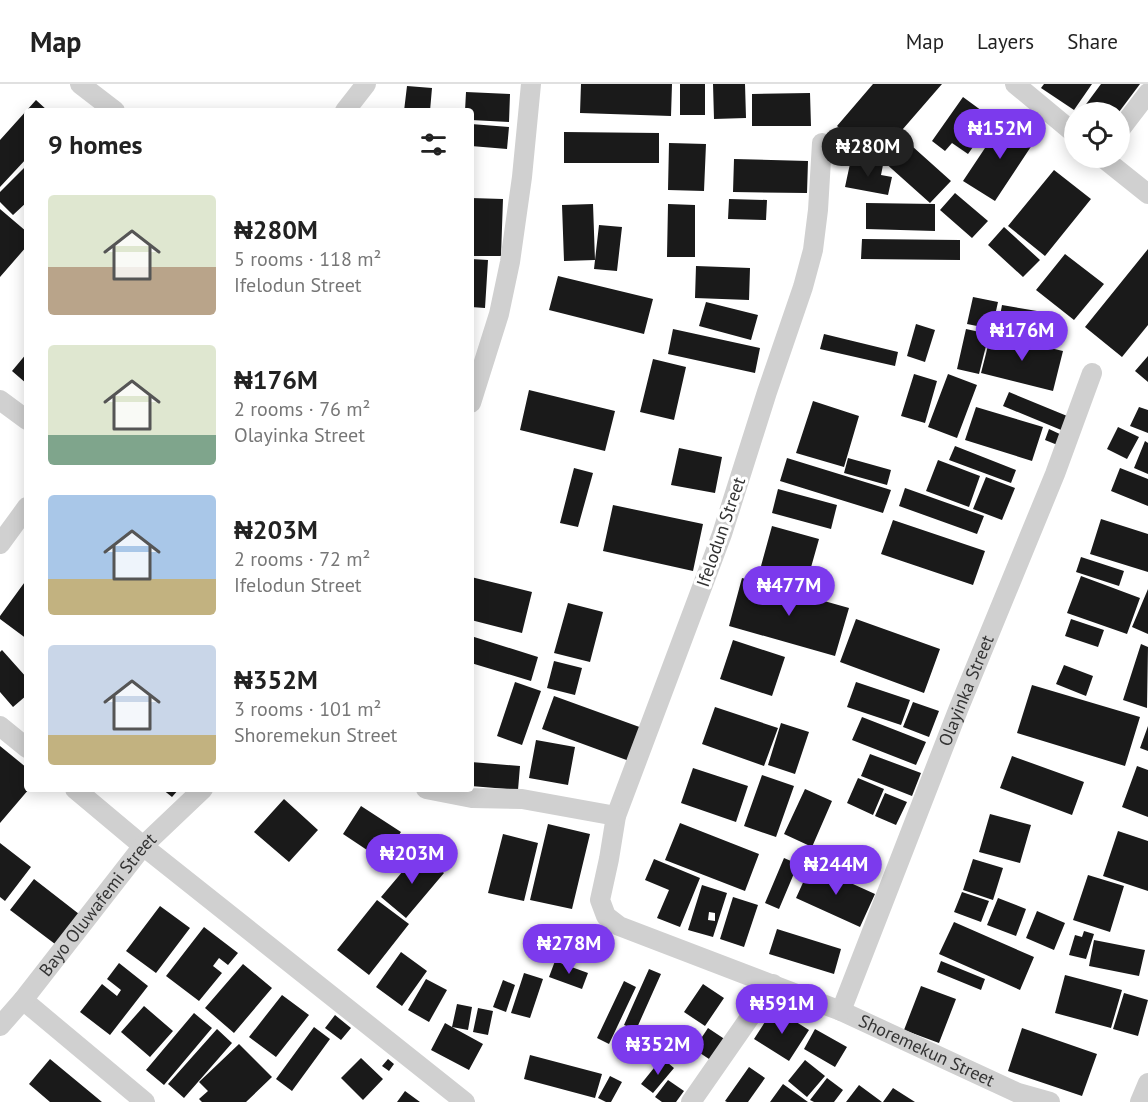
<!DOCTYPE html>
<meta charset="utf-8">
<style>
body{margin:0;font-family:"PT Sans",sans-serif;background:#f2f2f2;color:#222;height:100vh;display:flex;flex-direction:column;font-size:22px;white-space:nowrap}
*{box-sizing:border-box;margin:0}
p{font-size:20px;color:#767676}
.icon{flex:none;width:33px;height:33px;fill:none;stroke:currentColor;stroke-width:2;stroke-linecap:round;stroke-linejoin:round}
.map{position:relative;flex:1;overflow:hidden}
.details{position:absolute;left:24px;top:24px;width:450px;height:684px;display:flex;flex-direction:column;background:#fff;border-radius:6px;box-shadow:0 3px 15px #0003}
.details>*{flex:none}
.tools{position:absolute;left:1064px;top:18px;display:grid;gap:12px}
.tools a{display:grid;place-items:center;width:66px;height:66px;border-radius:50%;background:#fff;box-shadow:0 3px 15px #0003;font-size:30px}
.price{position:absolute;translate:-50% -51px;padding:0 14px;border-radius:21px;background:#7c3aed;color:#fff;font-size:20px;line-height:39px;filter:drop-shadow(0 2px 3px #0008)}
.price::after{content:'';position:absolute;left:50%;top:36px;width:18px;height:14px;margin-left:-9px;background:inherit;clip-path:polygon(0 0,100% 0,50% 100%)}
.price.on{background:#222;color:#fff}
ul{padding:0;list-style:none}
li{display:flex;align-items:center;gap:18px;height:150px;padding:0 24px}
li span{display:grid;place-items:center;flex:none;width:168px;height:120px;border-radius:6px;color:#555}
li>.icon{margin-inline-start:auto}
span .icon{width:72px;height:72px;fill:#fffc;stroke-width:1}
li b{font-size:26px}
h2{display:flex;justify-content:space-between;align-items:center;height:72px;padding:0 24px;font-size:26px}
header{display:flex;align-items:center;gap:36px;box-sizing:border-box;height:84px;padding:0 30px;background:#fff;border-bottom:2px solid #e0e0e0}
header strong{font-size:28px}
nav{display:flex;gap:33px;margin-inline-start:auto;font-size:21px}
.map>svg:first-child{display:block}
.building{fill:#1a1a1a;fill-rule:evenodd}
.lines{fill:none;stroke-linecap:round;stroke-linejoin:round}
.minor{stroke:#d0d0d0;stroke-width:20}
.labels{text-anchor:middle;stroke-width:6;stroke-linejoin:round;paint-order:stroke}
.street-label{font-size:18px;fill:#333;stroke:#fff}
</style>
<header>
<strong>Map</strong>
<nav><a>Map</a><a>Layers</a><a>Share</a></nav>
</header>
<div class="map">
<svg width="1148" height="1018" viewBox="0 0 1148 1018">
<rect width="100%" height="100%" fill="#fff"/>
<path class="building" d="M581,0h91l-1,32 -91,-3z
M680,0h25v31h-25z
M713,0h32l1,34 -32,1z
M873,0h69l-66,76 -39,-34z
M1044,0h48l-18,26 -33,-22z
M1101,0h39l-21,28h-36l-2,-1z
M407,2l25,2 -2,23h-26z
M466,8l44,2 -1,28 -38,-2v-9h-6z
M810,9l1,33h-59v-32z
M963,13l30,22 -25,35 -16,-11 -7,8 -13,-10z
M36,16l12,11h-21v47l-27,29v-47z
M1005,34l31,21 -41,62 -32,-20z
M471,40l38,3 -2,22 -36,-3z
M564,48l95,1v30h-95z
M903,54l48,43 -21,22 -47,-42z
M669,59l37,1 -2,47 -36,-1z
M734,75l74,2 -1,32 -74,-1z
M851,75l32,6 -2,10 11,2 -4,18 -43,-8z
M27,81v37l-14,13 -13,-13v-10z
M1054,86l37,29 -46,57 -37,-30z
M955,109l33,28 -16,17 -32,-28z
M471,114l32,1 -2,57h-30z
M729,115l38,1 -1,20 -38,-1z
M866,119l69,1v27l-69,-2z
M593,120l2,56 -31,1 -2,-56z
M668,120l27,1v52h-28z
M0,125l27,23v14l-27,31z
M599,141l23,2 -5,44 -23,-2z
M1004,143l36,33 -17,17 -35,-32z
M862,155l98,1v20l-99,-1z
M1148,165v76l-26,32 -37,-30z
M1065,170l39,30 -30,36 -38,-30z
M471,175l17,1 -3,48 -14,-1z
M696,182l54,2 -1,32 -54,-2z
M558,192l95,23 -9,35 -95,-24z
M973,213l25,5 -6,27 -25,-5z
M706,218l52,13 -7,25 -52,-14z
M1002,221l47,8 -5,27 -47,-8z
M916,240l19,6 -10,32 -18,-6z
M673,245l87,19 -5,25 -87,-19z
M966,245l23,5 -10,40 -22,-5z
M824,250l74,18 -3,14 -75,-17z
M991,250l72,17 -10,40 -72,-18z
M27,269v31l-15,-13z
M1148,272v26l-13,-11z
M653,275l33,8 -12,53 -34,-8z
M914,290l23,7 -12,42 -24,-7z
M948,290l29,11 -20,53 -29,-11z
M529,306l86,21 -10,40 -85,-21z
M1009,308l63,26 -6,14 -63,-26z
M813,317l46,15 -15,51 -48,-14z
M976,323l67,20 -11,34 -67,-21z
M1139,323l9,3v23l-18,-7z
M1118,343l21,10 -12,22 -20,-10z
M1049,345l15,7 -4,10 -15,-6z
M1145,357l3,2v31l-14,-6z
M955,362l61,24 -5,13 -62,-23z
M679,364l43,9 -7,36 -44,-8z
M787,374l104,32 -8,23 -103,-32z
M848,374l43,12 -4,15 -43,-12z
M938,376l42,16 -11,31 -43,-16z
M574,384l19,5 -15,54 -18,-4z
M1120,384l28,11v27l-37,-15z
M986,393l29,11 -13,32 -29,-11z
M905,404l79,28 -7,18 -78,-28z
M778,405l59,16 -6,24 -59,-16z
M613,421l90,19 -10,47 -90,-20z
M1101,435l47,15v38l-58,-18z
M893,436l92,31 -12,34 -92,-31z
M772,442l47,13 -11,39 -47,-12z
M1081,473l43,14 -5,15 -43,-14z
M1081,492l59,22 -13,36 -60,-21z
M471,493l61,15 -10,41 -51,-13z
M742,494l107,30 -14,48 -106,-30z
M27,495v60l-27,-20v-3z
M1148,505v45l-16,-7z
M568,519l35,9 -13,50 -36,-9z
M856,535l84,30 -16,44 -84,-31z
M1071,535l33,11 -6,17 -33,-11z
M471,552l67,21 -7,24 -60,-18z
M733,556l52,17 -13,39 -52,-17z
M1141,560l7,3 -1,61 -24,-8z
M2,566l25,28v17l-14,12 -13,-15v-40z
M554,577l28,7 -7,27 -28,-7z
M1064,581l29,11 -7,20 -30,-12z
M515,598l26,9 -19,54 -25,-9z
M856,598l54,18 -9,25 -54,-18z
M1032,601l108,32 -15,49 -108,-33z
M554,612l91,33 -13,33 -90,-33z
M913,618l26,9 -10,26 -26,-10z
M715,623l63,21 -14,38 -62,-22z
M862,633l64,25 -10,23 -64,-25z
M781,639l28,9 -14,42 -27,-9z
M1148,642v25l-8,-3z
M536,656l39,7 -7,38 -39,-7z
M0,662l27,22v21h2l-29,34z
M870,670l51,19 -9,23 -51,-20z
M1012,672l72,26 -12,33 -72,-27z
M471,678l49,4 -2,24 -47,-4z
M1137,682l11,4v47l-26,-10z
M693,684l55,18 -12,36 -55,-19z
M762,691l32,11 -18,51 -32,-11z
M858,694l26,11 -11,26 -26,-12z
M162,705h17l-7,8z
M805,705l27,12 -20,46 -28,-13z
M885,709l22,9 -11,23 -21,-9z
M284,715l34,31 -29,32 -35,-30z
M361,722l40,26 -19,28 -39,-26z
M990,730l41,11 -11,38 -41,-11z
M680,739l79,31 -14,37 -80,-31z
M548,740l42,10 -18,75 -42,-9z
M1118,747l30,10v50l-45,-15z
M503,750l35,9 -14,58 -36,-8z
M0,759l31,24 -26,34 -5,-4z
M419,768l25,21 -38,45 -25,-21z
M784,774l14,6 -19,45 -14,-6z
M654,775l46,19 -20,49 -23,-9 12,-28 -24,-10z
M973,775l30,9 -10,32 -30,-10z
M811,781l64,29 -15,33 -64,-29z
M1088,791l36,11 -14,46 -37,-12z
M34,795l45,35 -24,30 -45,-34z
M702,801l25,8 -14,44 -25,-7zM709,828l6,1v8l-7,-1z
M962,808l27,9 -8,21 -27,-10z
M733,813l25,8 -14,42 -24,-8z
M998,814l28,11 -10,27 -29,-11z
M377,816l32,24 -40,51 -32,-25z
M160,822l30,22 -34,45 -30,-22z
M1037,827l28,12 -11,27 -28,-12z
M954,838l80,35 -14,33 -81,-36z
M204,843l34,26 -10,12 -9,-7 -6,8 9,7 -23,28 -33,-25z
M777,845l64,20 -7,25 -65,-20z
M1084,847l10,3 -8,25 -17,-4 6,-20 7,2z
M1094,856l51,10 -6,26 -50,-10z
M401,868l26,19 -25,35 -26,-19z
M555,877l33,12 -6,16 -33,-12z
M941,877l44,18 -4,11 -44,-18z
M119,879l29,23 -38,49 -30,-23 22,-28 15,12 4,-6 -14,-11z
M243,880l29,24 -38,45 -29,-25z
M649,885l12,5 -25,56 -12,-5z
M524,889l19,6 -13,39 -19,-5z
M1065,891l57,15 -11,38 -56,-15z
M426,895l21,11 -18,32 -21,-12z
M503,896l12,5 -9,27 -13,-5z
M624,897l12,6 -27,57 -12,-6z
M703,900l21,14 -19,28 -21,-14z
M921,902l35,13 -17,44 -35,-13z
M1124,909l24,7 -10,36 -25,-7z
M282,911l27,20 -33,42 -27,-20z
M457,920l15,3 -4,23 -16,-3 31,17 -14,26 -38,-20 14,-27 7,4z
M144,922l29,25 -23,26 -29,-25z
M478,924l15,3 -5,24 -15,-3z
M774,924l35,22 -20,31 -35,-22z
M194,929l18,15 -48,57 -18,-15z
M335,931l16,13 -10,12 -16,-12z
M314,943l16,12 -38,52 -16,-12z
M708,944l21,14 -14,21 -21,-14z
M1022,944l75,26 -15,42 -74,-25z
M217,945l15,14 -48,55 -16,-14z
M815,945l32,18 -12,20 -31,-18z
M239,960l33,33 -26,25h-44l-3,-3 9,-8 -9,-9z
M530,971l72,19 -7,24 -71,-19z
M361,974l22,21 -20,21 -22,-22z
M662,974l12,10 -21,25 -12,-9z
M50,975l52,43h-52l-21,-18z
M388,975l6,5 -5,7 -7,-5z
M805,976l20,16 -18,21 -19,-16z
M749,983l16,11 -17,24h-21l-2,-1z
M610,992l12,6 -11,20h-5l-8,-4z
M827,994l16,12 -9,12h-20l-4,-2z
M668,996l16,11 -8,11h-14l-7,-5z
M783,1000l25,18h-38z
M859,1001l23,17h-36z
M893,1004l22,14h-32z
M405,1007l15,11h-23z"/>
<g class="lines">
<g class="minor">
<path d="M80,0l35,27"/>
<path d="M1015,0l59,49"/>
<path d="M345,27l21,-27"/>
<path d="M1119,47l29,-38"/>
<path id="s1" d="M822,59l-4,67 -5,40 -10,37 -36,105 -45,142 -106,282 -7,43 -9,41 6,16 13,10 222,85 177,82 32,9"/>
<path d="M1103,74l45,36"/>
<path d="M0,316l27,20"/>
<path d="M471,319l28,-89 11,-52 12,-85 9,-93"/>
<path d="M0,460l27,-37"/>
<path d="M0,642l27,22"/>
<path d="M75,705l68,57 322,256"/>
<path d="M426,705l46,9 50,1 94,17"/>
<path d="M23,916l122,102"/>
<path id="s2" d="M841,927l117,-301 97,-236 37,-101"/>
<path id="s3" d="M0,942l23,-26 120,-154 60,-57"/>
<path d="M691,1018l82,-118"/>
<path d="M1140,1018l8,-19"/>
</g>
</g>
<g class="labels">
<g class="street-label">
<text transform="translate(721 448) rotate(-71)" y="6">Ifelodun Street</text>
<text dy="6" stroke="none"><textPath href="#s2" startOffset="344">Olayinka Street</textPath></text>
<text dy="6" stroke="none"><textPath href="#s3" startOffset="156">Bayo Oluwafemi Street</textPath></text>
<text dy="6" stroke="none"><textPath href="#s1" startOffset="1158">Shoremekun Street</textPath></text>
</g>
</g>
</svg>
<div class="tools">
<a><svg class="icon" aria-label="locate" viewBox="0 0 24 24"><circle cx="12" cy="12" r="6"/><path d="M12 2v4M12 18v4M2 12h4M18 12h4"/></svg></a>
</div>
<b class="price" style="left:1000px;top:76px">₦152M</b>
<b class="price on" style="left:868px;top:94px">₦280M</b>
<b class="price" style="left:1022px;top:278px">₦176M</b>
<b class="price" style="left:789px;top:533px">₦477M</b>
<b class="price" style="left:412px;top:801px">₦203M</b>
<b class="price" style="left:836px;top:812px">₦244M</b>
<b class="price" style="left:569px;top:891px">₦278M</b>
<b class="price" style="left:782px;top:951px">₦591M</b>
<b class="price" style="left:658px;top:992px">₦352M</b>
<section class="details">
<h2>9 homes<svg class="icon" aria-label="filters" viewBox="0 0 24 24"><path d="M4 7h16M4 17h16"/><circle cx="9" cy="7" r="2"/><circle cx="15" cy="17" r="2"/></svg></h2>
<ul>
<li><span style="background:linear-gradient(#dfe7d0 60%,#b9a48a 0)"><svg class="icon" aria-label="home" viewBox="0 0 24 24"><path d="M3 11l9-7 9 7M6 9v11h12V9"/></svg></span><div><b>₦280M</b><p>5 rooms · 118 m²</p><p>Ifelodun Street</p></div></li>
<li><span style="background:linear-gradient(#dfe7d0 75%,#7fa58c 0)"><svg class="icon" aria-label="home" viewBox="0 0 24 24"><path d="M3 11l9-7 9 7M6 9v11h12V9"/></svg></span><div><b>₦176M</b><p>2 rooms · 76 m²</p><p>Olayinka Street</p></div></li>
<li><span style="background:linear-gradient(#a9c7e8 70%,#c2b280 0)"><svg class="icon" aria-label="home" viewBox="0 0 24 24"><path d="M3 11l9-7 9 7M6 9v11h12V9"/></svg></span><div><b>₦203M</b><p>2 rooms · 72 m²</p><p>Ifelodun Street</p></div></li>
<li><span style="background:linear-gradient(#c9d6e8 75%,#c2b280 0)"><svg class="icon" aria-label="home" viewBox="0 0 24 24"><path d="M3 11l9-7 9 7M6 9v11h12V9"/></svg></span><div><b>₦352M</b><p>3 rooms · 101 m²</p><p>Shoremekun Street</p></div></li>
</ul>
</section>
</div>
